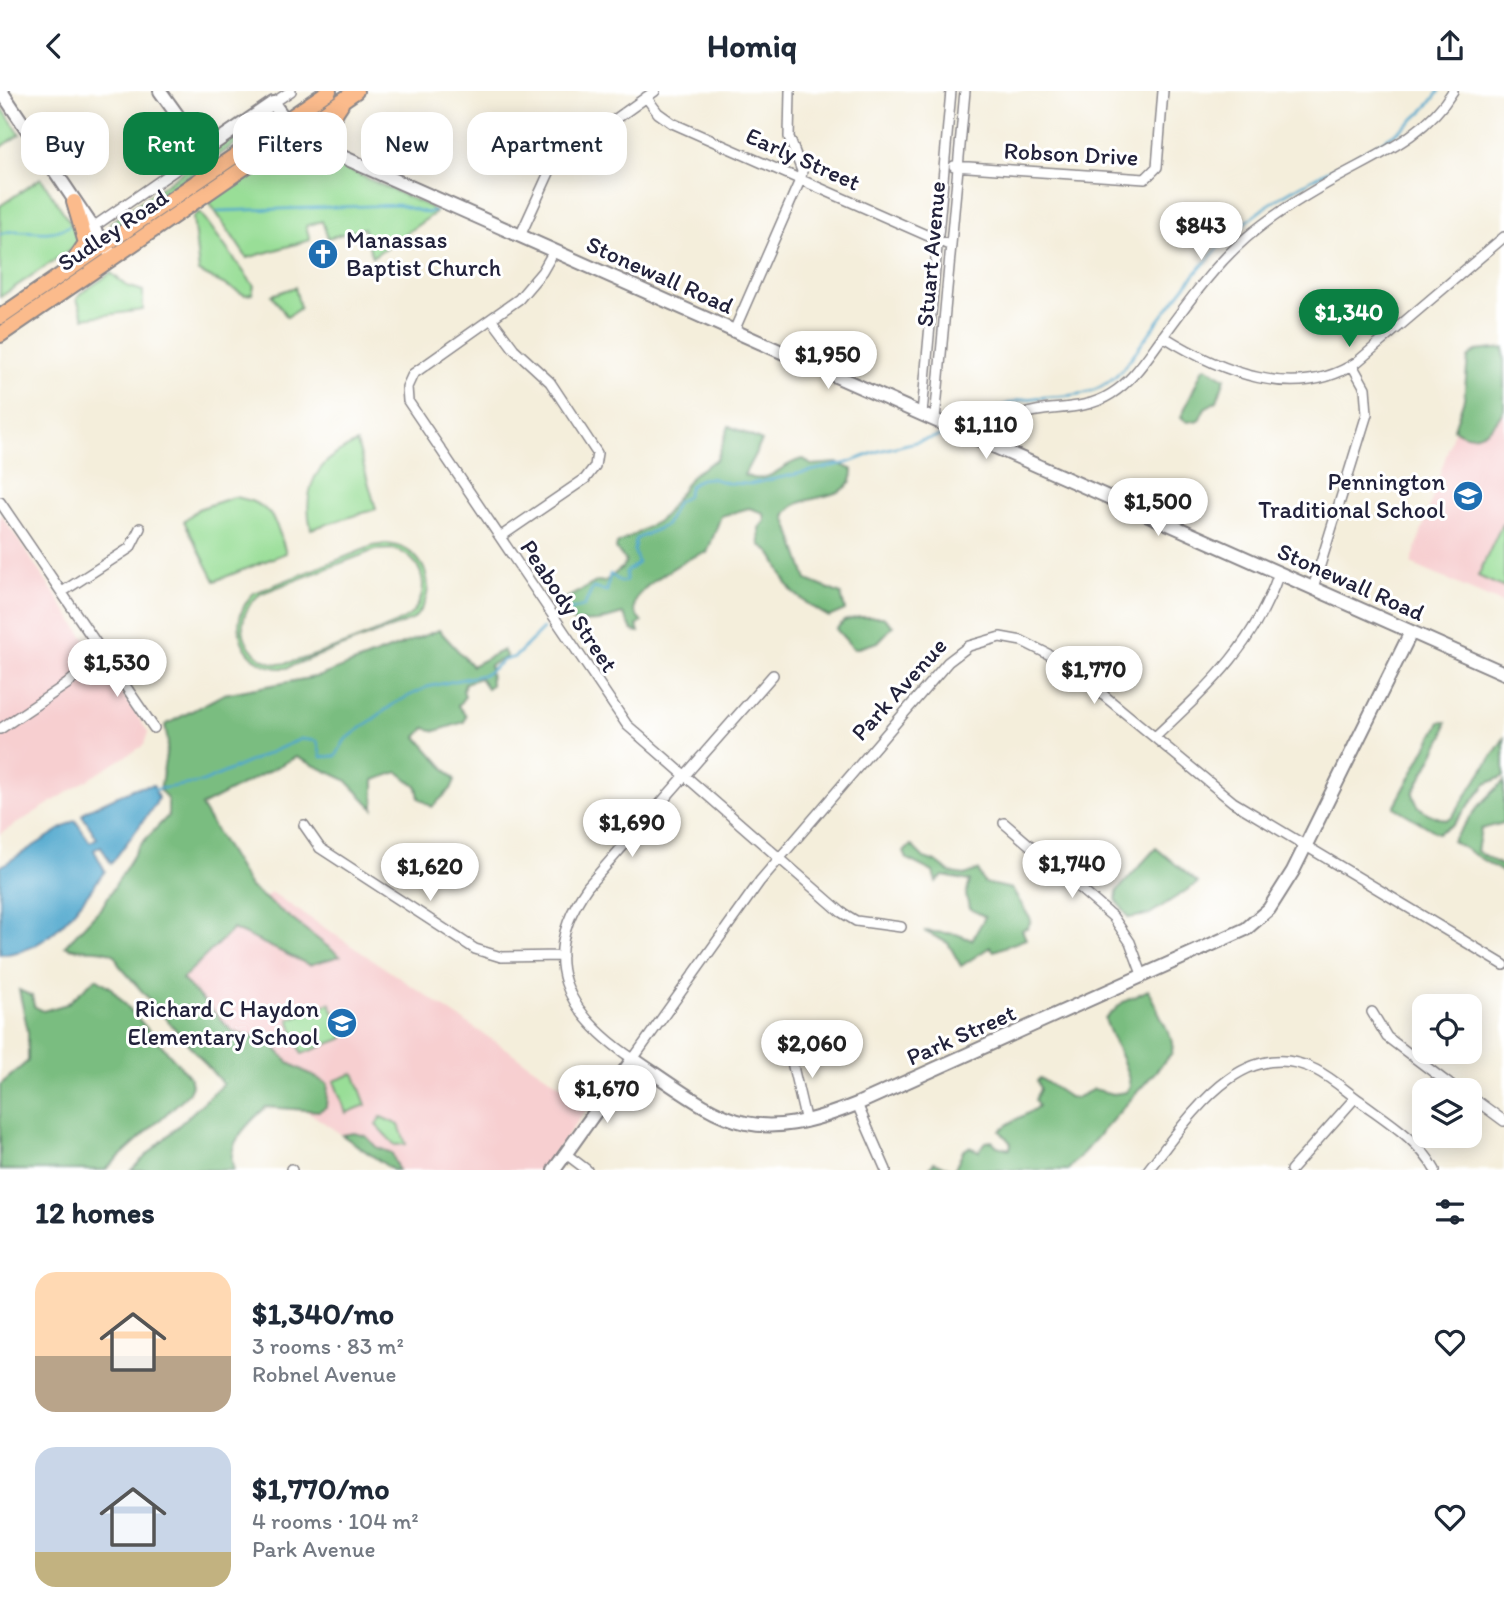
<!DOCTYPE html>
<meta charset="utf-8">
<style>
body{margin:0;font-family:Itim,sans-serif;background:#f6f6f7;color:#1f2937;height:100vh;display:flex;flex-direction:column;font-size:26px;white-space:nowrap}
*{box-sizing:border-box;margin:0}
p{font-size:23px;color:#747a83}
.icon{flex:none;width:38px;height:38px;fill:none;stroke:currentColor;stroke-width:2;stroke-linecap:round;stroke-linejoin:round}
.map{position:relative;height:1079px;overflow:hidden}
.sheet{display:flex;flex-direction:column;background:#fff;flex:1}
.sheet>*{flex:none}
.banner{position:absolute;left:21px;top:21px;width:700px;height:63px;display:flex;gap:14px}
.controls{position:absolute;left:1412px;top:903px;display:grid;gap:14px}
.controls a{display:grid;place-items:center;width:70px;height:70px;border-radius:14px;background:#fff;box-shadow:0 4px 18px #0003;font-size:35px}
.price{position:absolute;translate:-50% -60px;padding:0 16px;border-radius:24px;background:#fff;color:#222;font-size:23px;line-height:46px;filter:drop-shadow(0 2px 4px #0008)}
.price::after{content:'';position:absolute;left:50%;top:42px;width:21px;height:16px;margin-left:-10px;background:inherit;clip-path:polygon(0 0,100% 0,50% 100%)}
.price.selected{background:#0b8043;color:#fff}
ul{padding:0;list-style:none}
li{display:flex;align-items:center;gap:21px;height:175px;padding:0 35px}
li span{display:grid;place-items:center;flex:none;width:196px;height:140px;border-radius:21px;color:#555}
li>.icon{margin-inline-start:auto}
span .icon{width:84px;height:84px;fill:#fffc;stroke-width:1}
li b{font-size:30px}
h2{display:flex;justify-content:space-between;align-items:center;height:84px;padding:0 35px;font-size:30px}
.tag{padding:0 24px;border-radius:21px;background:#fff;box-shadow:0 4px 18px #0003;font-size:24px;line-height:63px}
.tag.selected{background:#0b8043;color:#fff}
header{display:flex;justify-content:space-between;align-items:center;height:91px;padding:0 35px;background:#fff;font-size:32px;font-weight:800}
.map>svg:first-child{display:block}
.built{fill:#f7cfd0}
.green{fill:#99de97;stroke:#5e8069;stroke-width:2;fill-rule:evenodd}
.forest{fill:#7abd80;stroke:#4e705e;stroke-width:2}
.water{fill:#50a7cd;stroke:#396484;stroke-width:2}
.lines{fill:none;stroke-linecap:round;stroke-linejoin:round}
.stream{stroke:#50a7cd;stroke-width:2.5}
.minor-casing{stroke:#8b888b;stroke-width:12}
.tertiary-casing{stroke:#8b888b;stroke-width:16}
.primary-casing{stroke:#8b888b;stroke-width:18}
.minor{stroke:#fff;stroke-width:9}
.tertiary{stroke:#fff;stroke-width:12}
.primary{stroke:#fbbb8c;stroke-width:14}
.labels{text-anchor:middle;stroke-width:6;stroke-linejoin:round;paint-order:stroke}
.street-label{font-size:24px;fill:#22223b;stroke:#fff}
.poi-label{font-size:24px;fill:#22223b;stroke:#fff;text-anchor:end}
</style>
<header><svg class="icon" aria-label="back" viewBox="0 0 24 24"><path d="M15 5l-7 7 7 7"/></svg>Homiq<svg class="icon" aria-label="share" viewBox="0 0 24 24"><path d="M12 15V3M7 8l5-5 5 5M5 13v7h14v-7"/></svg></header>
<div class="map">
<svg width="1504" height="1079" viewBox="0 0 1504 1079">
<rect width="100%" height="100%" fill="#fff"/>
<filter id="ink" filterUnits="userSpaceOnUse"><feTurbulence type="fractalNoise" baseFrequency=".0143" numOctaves="2"/><feDisplacementMap in="SourceGraphic" scale="14" xChannelSelector="R" yChannelSelector="G"/><feConvolveMatrix kernelMatrix="1 2 1 2 8 2 1 2 1" color-interpolation-filters="sRGB"/></filter>
<filter id="wash" filterUnits="userSpaceOnUse"><feTurbulence type="fractalNoise" baseFrequency=".00686" numOctaves="4" result="noise"/><feDisplacementMap in="SourceGraphic" scale="28" xChannelSelector="R" yChannelSelector="G"/><feGaussianBlur stdDeviation="1.57" result="paint"/><feColorMatrix in="noise" values="0 0 0 0 0 0 0 0 0 0 0 0 0 0 0 0 0 1.4 0 .05"/><feComposite in="paint" operator="in"/></filter>
<g filter="url(#wash)">
<rect width="100%" height="100%" fill="#f4eedb"/>
<path class="built" d="M1471,287l33,14v212l-93,-40z
M0,422l148,219 -4,13 -144,89z
M271,801l319,213 -49,65h-148l-130,-89 -88,-101z"/>
<path class="green" d="M0,14l20,29 -20,14z
M265,24h5l1,4 -156,108 -5,-4z
M292,53l138,63 5,6 -63,44 -8,-29 -36,10 -6,-17 -16,5 4,14 -63,18 -38,-56z
M41,87l36,55v12l-77,52v-91z
M200,121l54,74 -2,8 -7,1 -46,-23 -6,-55z
M111,182l16,13 16,5v19l-59,8 -7,-19 3,-5z
M295,196l5,21 -13,9 -15,-22z
M357,352l19,66 -65,20c-10,-43 7,-70 46,-86z
M234,406c37,5 42,23 52,56l-71,28 -31,-60 14,-12z
M1502,433l2,1v63l-26,-12z
M386,453c41,3 56,49 26,76l-126,48c-42,2 -63,-45 -32,-75l119,-47zM393,458c32,8 40,45 16,67 -16,11 -113,49 -131,48 -18,-2 -33,-17 -35,-35 -1,-15 7,-28 19,-36l113,-43z
M330,912l14,35 -42,16 -13,-35z
M354,982l12,32 -20,8 -12,-32z
M381,1026l18,8 7,19 -11,1 -19,-20z"/>
<path class="forest" d="M1504,257v61c-10,21 -29,36 -50,20l10,-30 4,-41 8,-7z
M1206,276l19,11 -8,23 -12,7 -6,12 -12,2 -6,-5 22,-49z
M729,335l33,15 -18,34c26,13 38,-14 60,-16l7,6 26,-2 16,7c1,36 -56,19 -68,46l22,64 34,14 4,16 -16,7c-12,-7 -27,-16 -37,-26 -12,-13 -15,-39 -32,-46l-1,-17 6,-7 -1,-8 -15,-5 -28,8 -14,37c-14,0 -64,32 -70,45 -6,11 -1,17 5,24l-5,4 2,6 -6,-1 -10,-17 -24,7 -26,1 -13,-16 3,-6 35,-19 6,1 19,-15 3,-6 -10,-12 1,-5 43,-24 7,-8 25,-37 25,-16z
M859,526h24l10,9 -15,16 -24,7 -18,-20 8,-8z
M439,539l33,36 31,-16 4,7 -17,8 1,20 -4,3 -7,-10 -15,5 -2,7 2,6 -7,10 8,10 -2,6 -28,9 -11,-3 -8,9 38,43 -4,9 -19,18 -13,-9 -2,-11 -19,-15 -24,8v29l-28,-29 -50,-23 -95,49 49,81 90,69 -31,9 -76,-36 -51,50 51,53 34,7 22,24 39,21 -2,23 -7,4 -53,-4c-17,16 -42,37 -32,63h-103l92,-86 -104,-119 -4,-10c-16,-10 -34,-1 -50,-9l37,-39 37,-61 29,-30v-16l-8,-10 8,-47 -3,-18 59,-31 96,-18z
M1440,631h6l-2,13 -31,58c3,18 17,22 33,27l6,-3 52,-79v38l-18,8 -33,41 -15,8 -44,-26z
M1504,690v42l-23,6 -4,22 27,16v6l-52,-32 27,-35z
M911,754l13,13 12,4 15,11 14,2 13,-5 6,13 28,6 19,31 -3,7 -6,3 4,9 -32,12 -4,-4 -29,19 -13,-23 -24,-12 32,3 16,6 13,-23 -16,-9 -3,-13 4,-14 -27,-5 -7,6 -3,-10 -26,-13 -3,-7z
M1156,757l42,35 -50,32 -19,3 -13,-18 1,-9z
M96,887l14,9 79,89 3,9 -4,9 -83,76h-105v-85l28,-24v-30l-9,-41 13,6 2,10 9,5 24,-7z
M1148,899l25,52 -1,11 -104,117h-139l5,-8 20,8 9,-19 6,-4 10,4 7,-9 6,-1 5,5 13,3 1,-6 -11,-12c11,-12 26,-14 38,-25l-3,-6 5,-11 -3,-8 3,-3 29,19 7,1 18,-9 19,5 13,-2 4,-6c-3,-23 -18,-45 -25,-67l18,-17z
M354,1042l12,3 10,11 16,6 6,17h-5l-51,-35z"/>
<path class="water" d="M153,694l5,13 -3,7 -44,59 -10,-18 -7,4 11,21c-26,34 -57,84 -105,83v-87l75,-47 15,22 7,-4 -15,-23 5,-5 48,-22z"/>
<g class="lines">
<path class="stream" d="M217,120l181,-6 29,8 8,-3
M0,143c23,-9 43,6 69,-8
M970,329c18,-7 38,-19 57,-21 39,-6 67,4 97,-32 43,-56 82,-117 140,-159 51,-38 142,-64 175,-117
M567,520l17,-5 9,-18 14,3 3,-17 11,8 5,-1v-9l12,-9 -4,-13 2,-11 30,-14 11,-23 9,-5 4,-11 10,-7 10,-1 18,5 23,1 96,-21 32,-12 61,-15 4,-4
M152,699l51,-8 98,-43 16,2 4,16 15,-1 9,-16 50,-37 32,-16 59,-13 18,-14 11,-3 28,-28"/>
</g>
</g>
<g filter="url(#ink)">
<g class="lines">
<g class="minor-casing">
<path id="minor" d="M646,6l12,16 14,10 279,123
M273,12l18,-12
M954,75l191,13 12,-12 6,-76
M99,132l104,-72
M520,145l33,-72 102,-73
M554,160l-12,21 -23,27 -106,75 -6,13 1,14 219,324 214,187 15,9 45,6
M493,230l21,28 36,33 47,71 -2,13 -10,13 -85,58
M734,240l67,-153 1,-7 -13,-34 1,-46
M1163,245c56,35 133,67 194,26l147,-125
M922,323l29,-323
M935,329l30,-329
M991,354c27,-54 76,-23 120,-51 23,-14 37,-38 53,-59 25,-34 50,-69 82,-97 29,-25 61,-44 94,-62 42,-23 87,-42 113,-85
M0,411l154,226
M1313,497l54,-174 -2,-26 -13,-23
M62,501l68,-44 10,-20
M773,584l-185,211c-52,73 -22,128 45,173l127,-178 188,-219 21,-16 31,-9 22,4 40,20 171,141 271,163
M0,638l67,-45 36,-31
M1155,646c54,-51 99,-91 124,-164
M1004,732l109,94 17,25 13,35
M304,734l16,23 155,101 26,8 61,-1
M1372,921l15,25 70,53
M788,954l18,77
M1470,1005l34,25
M857,1013l29,66
M566,1063l21,16
M291,1078l1,1
M1148,1079c40,-50 93,-138 168,-100 16,8 30,21 44,31 27,20 59,39 75,69
M1291,1079l64,-72"/>
</g>
<g class="tertiary-casing">
<path id="tertiary" d="M1,0l109,162
M160,0l43,60 70,-48 22,30 14,9 1195,531
M554,1079l79,-111c90,61 114,89 224,45l389,-175 23,-20 24,-38 118,-239"/>
</g>
<g class="primary-casing">
<path id="primary" d="M336,63c-11,-19 -7,-33 5,-50
M74,170l12,-18 -12,-41
M0,226l329,-226
M0,244l356,-244"/>
</g>
<use href="#minor" class="minor"/>
<use href="#tertiary" class="tertiary"/>
<use href="#primary" class="primary"/>
</g>
</g>
<defs>
<g id="church-disc" transform="scale(1.575)"><circle r="9.5" fill="#1f6fb2" stroke="#fff"/><path d="M-1.2-6h2.4v3.5h3.3v2.4h-3.3V6h-2.4V-.1h-3.3v-2.4h3.3Z" fill="#fff"/></g>
<g id="school-disc" transform="scale(1.575)"><circle r="9.5" fill="#1f6fb2" stroke="#fff"/><path d="M0-5L7-2L0 1L-7-2ZM-4 1L0 2.5L4 1V4Q0 6-4 4Z" fill="#fff"/></g>
</defs>
<g fill-rule="evenodd">
<use href="#church-disc" x="323" y="163"/>
<use href="#school-disc" x="1468" y="405"/>
<use href="#school-disc" x="342" y="932"/>
</g>
<g class="labels">
<g class="street-label">
<text transform="translate(1071 63) rotate(3)" y="8">Robson Drive</text>
<text transform="translate(803 68) rotate(24)" y="8">Early Street</text>
<text transform="translate(113 139) rotate(-34)" y="8">Sudley Road</text>
<text transform="translate(931 163) rotate(-85)" y="8">Stuart Avenue</text>
<text transform="translate(660 184) rotate(24)" y="8">Stonewall Road</text>
<text transform="translate(1351 491) rotate(24)" y="8">Stonewall Road</text>
<text transform="translate(569 515) rotate(56)" y="8">Peabody Street</text>
<text transform="translate(899 598) rotate(-48)" y="8">Park Avenue</text>
<text transform="translate(961 944) rotate(-24)" y="8">Park Street</text>
</g>
<g class="poi-label">
<text x="346" y="157" text-anchor="start">Manassas<tspan x="346" dy="28">Baptist Church</tspan></text>
<text x="1445" y="399">Pennington<tspan x="1445" dy="28">Traditional School</tspan></text>
<text x="319" y="926">Richard C Haydon<tspan x="319" dy="28">Elementary School</tspan></text>
</g>
</g>
</svg>
<div class="controls">
<a><svg class="icon" aria-label="locate" viewBox="0 0 24 24"><circle cx="12" cy="12" r="6"/><path d="M12 2v4M12 18v4M2 12h4M18 12h4"/></svg></a>
<a><svg class="icon" aria-label="layers" viewBox="0 0 24 24"><path d="M12 4l9 5-9 5-9-5zM3 14l9 5 9-5"/></svg></a>
</div>
<b class="price" style="left:1201px;top:171px">$843</b>
<b class="price selected" style="left:1349px;top:258px">$1,340</b>
<b class="price" style="left:828px;top:300px">$1,950</b>
<b class="price" style="left:986px;top:370px">$1,110</b>
<b class="price" style="left:1158px;top:447px">$1,500</b>
<b class="price" style="left:117px;top:608px">$1,530</b>
<b class="price" style="left:1094px;top:615px">$1,770</b>
<b class="price" style="left:632px;top:768px">$1,690</b>
<b class="price" style="left:1072px;top:809px">$1,740</b>
<b class="price" style="left:430px;top:812px">$1,620</b>
<b class="price" style="left:812px;top:989px">$2,060</b>
<b class="price" style="left:607px;top:1034px">$1,670</b>
<div class="banner">
<a class="tag">Buy</a>
<a class="tag selected">Rent</a>
<a class="tag">Filters</a>
<a class="tag">New</a>
<a class="tag">Apartment</a>
</div>
</div>
<section class="sheet">
<h2>12 homes<svg class="icon" aria-label="filters" viewBox="0 0 24 24"><path d="M4 7h16M4 17h16"/><circle cx="9" cy="7" r="2"/><circle cx="15" cy="17" r="2"/></svg></h2>
<ul>
<li><span style="background:linear-gradient(#ffd9b3 60%,#b9a48a 0)"><svg class="icon" aria-label="home" viewBox="0 0 24 24"><path d="M3 11l9-7 9 7M6 9v11h12V9"/></svg></span><div><b>$1,340/mo</b><p>3 rooms · 83 m²</p><p>Robnel Avenue</p></div><svg class="icon" aria-label="heart" viewBox="0 0 24 24"><path d="M12 20l-8-8c-3-5 5-10 8-4 3-6 11-1 8 4z"/></svg></li>
<li><span style="background:linear-gradient(#c9d6e8 75%,#c2b280 0)"><svg class="icon" aria-label="home" viewBox="0 0 24 24"><path d="M3 11l9-7 9 7M6 9v11h12V9"/></svg></span><div><b>$1,770/mo</b><p>4 rooms · 104 m²</p><p>Park Avenue</p></div><svg class="icon" aria-label="heart" viewBox="0 0 24 24"><path d="M12 20l-8-8c-3-5 5-10 8-4 3-6 11-1 8 4z"/></svg></li>
</ul>
</section>
